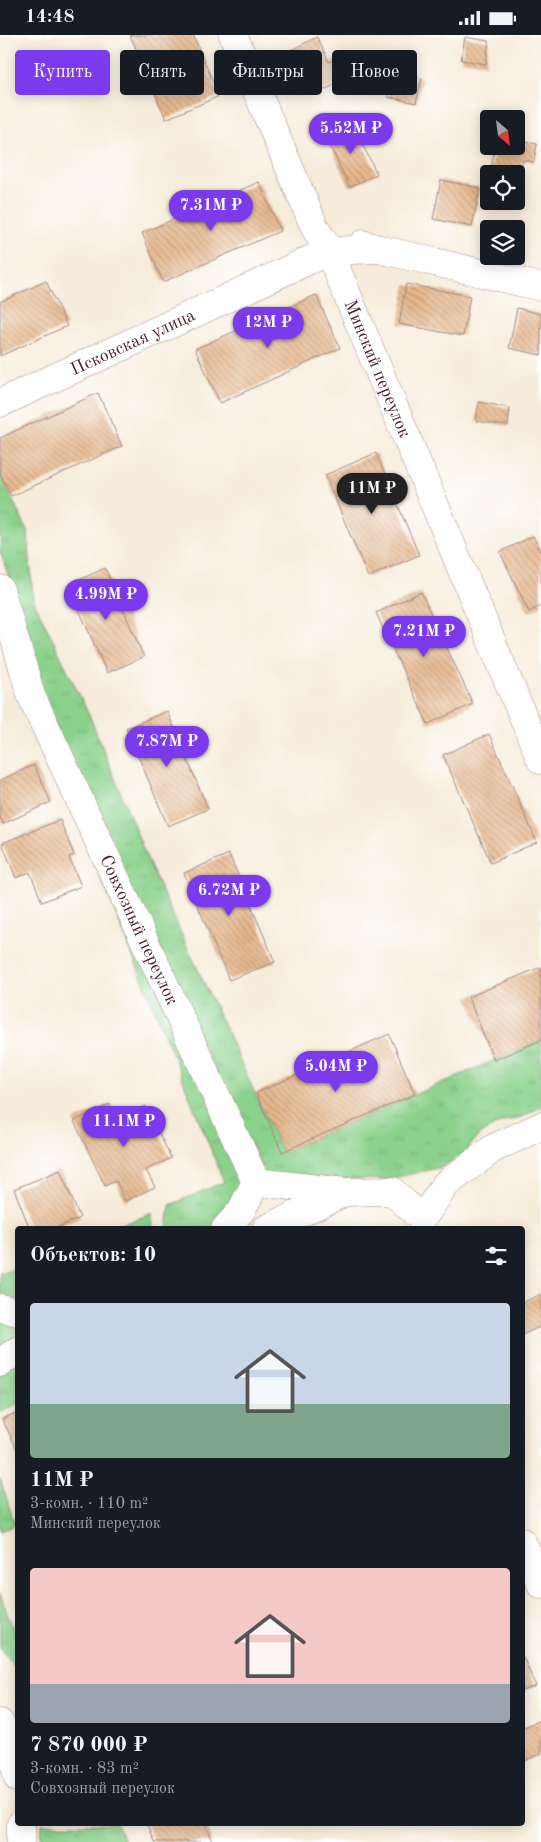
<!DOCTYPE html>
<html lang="ru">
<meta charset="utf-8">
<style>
body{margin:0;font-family:"Old Standard TT",serif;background:#20242c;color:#f1f3f6;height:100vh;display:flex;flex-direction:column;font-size:19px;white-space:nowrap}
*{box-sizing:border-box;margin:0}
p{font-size:16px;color:#9ea1a6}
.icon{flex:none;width:28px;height:28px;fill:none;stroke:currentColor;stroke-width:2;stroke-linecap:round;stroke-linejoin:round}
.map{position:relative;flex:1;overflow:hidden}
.drawer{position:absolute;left:15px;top:1191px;width:510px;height:600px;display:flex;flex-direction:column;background:#171b24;border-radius:5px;box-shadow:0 2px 12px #0003}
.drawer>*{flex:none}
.banner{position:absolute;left:15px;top:15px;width:511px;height:45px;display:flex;gap:10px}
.needle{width:32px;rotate:152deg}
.tools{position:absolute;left:480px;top:75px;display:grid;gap:10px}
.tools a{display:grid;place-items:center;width:45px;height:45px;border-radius:5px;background:#171b24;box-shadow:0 2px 12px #0003;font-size:25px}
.price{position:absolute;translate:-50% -42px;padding:0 11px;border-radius:18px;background:#7c3aed;color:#fff;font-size:16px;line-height:32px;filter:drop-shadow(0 1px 2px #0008)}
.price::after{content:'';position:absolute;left:50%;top:30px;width:15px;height:11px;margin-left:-8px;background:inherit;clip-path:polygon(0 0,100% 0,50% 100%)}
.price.current{background:#222;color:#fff}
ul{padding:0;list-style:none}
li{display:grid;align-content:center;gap:10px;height:265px;padding:0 15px}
li span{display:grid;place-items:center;height:155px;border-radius:5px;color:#555}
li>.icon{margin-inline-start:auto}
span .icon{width:90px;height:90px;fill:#fffc;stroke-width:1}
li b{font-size:21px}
h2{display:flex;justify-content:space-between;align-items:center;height:60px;padding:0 15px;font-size:21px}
.tag{padding:0 18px;border-radius:5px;background:#171b24;box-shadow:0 2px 12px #0003;font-size:18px;line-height:45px}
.tag.current{background:#7c3aed;color:#fff}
.status{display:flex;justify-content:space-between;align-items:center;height:35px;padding:0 25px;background:#171b24;direction:ltr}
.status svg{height:14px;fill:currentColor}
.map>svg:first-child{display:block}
.grass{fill:url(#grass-tufts);stroke:#6a785c}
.building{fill:url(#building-back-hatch)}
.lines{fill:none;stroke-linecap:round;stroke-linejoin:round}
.minor-casing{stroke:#a08682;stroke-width:29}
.major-casing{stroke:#a08682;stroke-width:29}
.minor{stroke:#fff;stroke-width:28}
.major{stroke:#fff;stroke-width:28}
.labels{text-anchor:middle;stroke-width:5;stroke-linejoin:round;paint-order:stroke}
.street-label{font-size:18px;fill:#4a1f2b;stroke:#fff}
</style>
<div class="status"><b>14:48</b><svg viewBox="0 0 49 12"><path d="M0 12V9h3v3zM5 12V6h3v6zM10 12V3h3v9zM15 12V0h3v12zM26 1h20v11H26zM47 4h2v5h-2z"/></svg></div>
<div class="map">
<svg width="541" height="1807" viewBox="0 0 541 1807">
<defs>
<pattern id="grass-tufts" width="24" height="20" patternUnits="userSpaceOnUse" patternTransform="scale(1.25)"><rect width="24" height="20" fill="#8bd28c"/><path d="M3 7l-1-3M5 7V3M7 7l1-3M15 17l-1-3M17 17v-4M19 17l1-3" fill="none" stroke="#79b479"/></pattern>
<pattern id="building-back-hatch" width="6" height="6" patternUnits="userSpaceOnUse" patternTransform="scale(1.25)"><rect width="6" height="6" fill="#e6b88d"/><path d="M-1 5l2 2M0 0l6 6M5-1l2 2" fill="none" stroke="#bc9573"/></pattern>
</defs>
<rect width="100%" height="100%" fill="#fff"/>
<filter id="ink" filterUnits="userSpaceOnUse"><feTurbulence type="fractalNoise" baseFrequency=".02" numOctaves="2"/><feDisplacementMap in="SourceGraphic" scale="10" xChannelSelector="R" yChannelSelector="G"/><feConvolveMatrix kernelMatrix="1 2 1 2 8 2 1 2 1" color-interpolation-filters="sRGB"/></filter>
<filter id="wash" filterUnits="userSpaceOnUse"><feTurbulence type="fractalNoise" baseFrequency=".0096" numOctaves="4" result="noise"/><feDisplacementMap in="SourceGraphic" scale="20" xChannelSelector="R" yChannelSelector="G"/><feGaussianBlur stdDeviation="1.12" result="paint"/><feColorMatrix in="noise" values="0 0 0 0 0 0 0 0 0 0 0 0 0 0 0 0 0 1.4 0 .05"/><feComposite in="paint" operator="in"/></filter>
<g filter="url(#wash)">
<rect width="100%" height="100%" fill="#f7ecda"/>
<path class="grass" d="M0,438l28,59 5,67 57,118 61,151 131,284 259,-112v67l-19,10 -22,6 -20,11 -16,19 -22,14 -58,13 -118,-4 -219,-456 -34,-131 -13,-38z
M37,683l207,460 -3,15 -27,36h-47l3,-24 54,-23z
M152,1178l1,16h-42z
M17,1232v83l-17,13v-92l4,2z
M17,1323v46l-17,9v-44z
M0,1443l15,47 -15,6z
M0,1559l17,46v30l-17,-22z
M42,1789h75l7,18h-83z"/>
<g id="blocks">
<path class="building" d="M130,0h63l26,61 -53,23z
M317,2l12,25 11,-5 10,20 -26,13 -4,-7 -15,7 -18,-38z
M465,2l24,4 -3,23 -25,-4z
M394,37l28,6 -6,25 -28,-6z
M352,88l25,51 -27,13 -25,-51z
M516,105l21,4 -3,18 -11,-2 -6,29 -1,-15h-26l5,-28h21z
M441,145l39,8 -8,39 -39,-8z
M259,147l21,49 -117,51 -21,-49z
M46,246l21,45 -67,30v-54z
M406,249l64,12 -7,40 -64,-12z
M316,260l24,53 -120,55 -25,-54z
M517,273l24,6v41l-32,-7z
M98,358l24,53 -111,50 -11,-23v-35z
M479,367l31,6 -2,18 -32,-5z
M376,418l43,102 -51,22 -43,-102z
M533,501l8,15v55l-12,6 -29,-60z
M105,533l39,89 -37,16 -39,-88z
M421,557l52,112 -45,20 -52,-111z
M167,676l41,98 -40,17 -42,-98z
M489,699l48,108 -46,21 -48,-108z
M34,730l17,37 -48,22 -3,-7v-37z
M60,785l14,35 -5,2 12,29 -39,16 -12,-30 -14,6 -14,-35z
M229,819l46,108 -46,18 -45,-107z
M541,932v73l-47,20 -26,-63z
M389,999l26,60 -133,58 -26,-59z
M110,1069l7,15 29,-13 25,52 -25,12 9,17 -30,14 -9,-20 -11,5 -31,-65z
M60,1135l20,48 -26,11h-24l-16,-40z
M541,1259v32l-19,9v-32z
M18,1377v39l-16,-32z
M522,1620l14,31 -14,5z
M541,1685v34l-19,8v-34z
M147,1789h59l7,18h-59z"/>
</g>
</g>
<g filter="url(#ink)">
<use href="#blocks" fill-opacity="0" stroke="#a08682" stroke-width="1"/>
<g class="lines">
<g class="minor-casing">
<g id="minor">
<path id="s1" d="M233,0l82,193 14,23 212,509"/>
<path d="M363,209l16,5 162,38"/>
<path id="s2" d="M0,368l329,-152 50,-2"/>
<path id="s3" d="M0,554l31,106 225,487 89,10"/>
<path d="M225,1194l16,-18 15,-29"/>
<path d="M266,1194l79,-37 47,-1 30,28 24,-35 48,-36 47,-22"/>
<path d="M0,1273l18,4"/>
<path d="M0,1328l18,-13"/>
<path d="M522,1507l19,42"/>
</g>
</g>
<g class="major-casing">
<path id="major" d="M0,1688l8,14 10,41
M21,1807v-18"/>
</g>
<use href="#minor" class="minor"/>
<use href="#major" class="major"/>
</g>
</g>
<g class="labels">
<g class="street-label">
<text dy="6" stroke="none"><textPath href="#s2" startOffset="146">Псковская улица</textPath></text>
<text dy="6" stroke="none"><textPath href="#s1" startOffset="364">Минский переулок</textPath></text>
<text dy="6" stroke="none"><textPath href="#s3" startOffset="369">Совхозный переулок</textPath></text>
</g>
</g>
</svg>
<div class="tools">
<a><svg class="needle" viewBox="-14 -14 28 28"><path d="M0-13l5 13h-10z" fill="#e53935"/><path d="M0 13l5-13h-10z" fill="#9ea1a6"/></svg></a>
<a><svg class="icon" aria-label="locate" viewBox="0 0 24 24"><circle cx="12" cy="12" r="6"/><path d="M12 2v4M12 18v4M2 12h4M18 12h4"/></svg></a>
<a><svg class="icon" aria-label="layers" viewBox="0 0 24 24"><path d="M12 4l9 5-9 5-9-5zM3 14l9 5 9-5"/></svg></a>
</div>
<b class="price" style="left:351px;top:120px">5.52M ₽</b>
<b class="price" style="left:211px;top:197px">7.31M ₽</b>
<b class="price" style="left:268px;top:314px">12M ₽</b>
<b class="price current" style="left:372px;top:480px">11M ₽</b>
<b class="price" style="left:106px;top:586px">4.99M ₽</b>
<b class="price" style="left:424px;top:623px">7.21M ₽</b>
<b class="price" style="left:167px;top:733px">7.87M ₽</b>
<b class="price" style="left:229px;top:882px">6.72M ₽</b>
<b class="price" style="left:336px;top:1058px">5.04M ₽</b>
<b class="price" style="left:124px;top:1113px">11.1M ₽</b>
<div class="banner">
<a class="tag current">Купить</a>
<a class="tag">Снять</a>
<a class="tag">Фильтры</a>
<a class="tag">Новое</a>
</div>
<section class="drawer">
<h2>Объектов: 10<svg class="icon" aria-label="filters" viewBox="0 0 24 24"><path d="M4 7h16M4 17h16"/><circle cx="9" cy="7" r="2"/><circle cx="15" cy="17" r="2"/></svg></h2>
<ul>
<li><span style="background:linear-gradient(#c9d6e8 65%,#7fa58c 0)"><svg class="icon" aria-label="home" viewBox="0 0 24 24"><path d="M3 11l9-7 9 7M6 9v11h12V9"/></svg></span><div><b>11M ₽</b><p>3-комн. · 110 m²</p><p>Минский переулок</p></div></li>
<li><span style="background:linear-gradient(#f6c9c9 75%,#9aa5b1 0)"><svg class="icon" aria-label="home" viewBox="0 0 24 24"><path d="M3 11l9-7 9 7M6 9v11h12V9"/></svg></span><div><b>7 870 000 ₽</b><p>3-комн. · 83 m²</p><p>Совхозный переулок</p></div></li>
</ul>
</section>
</div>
